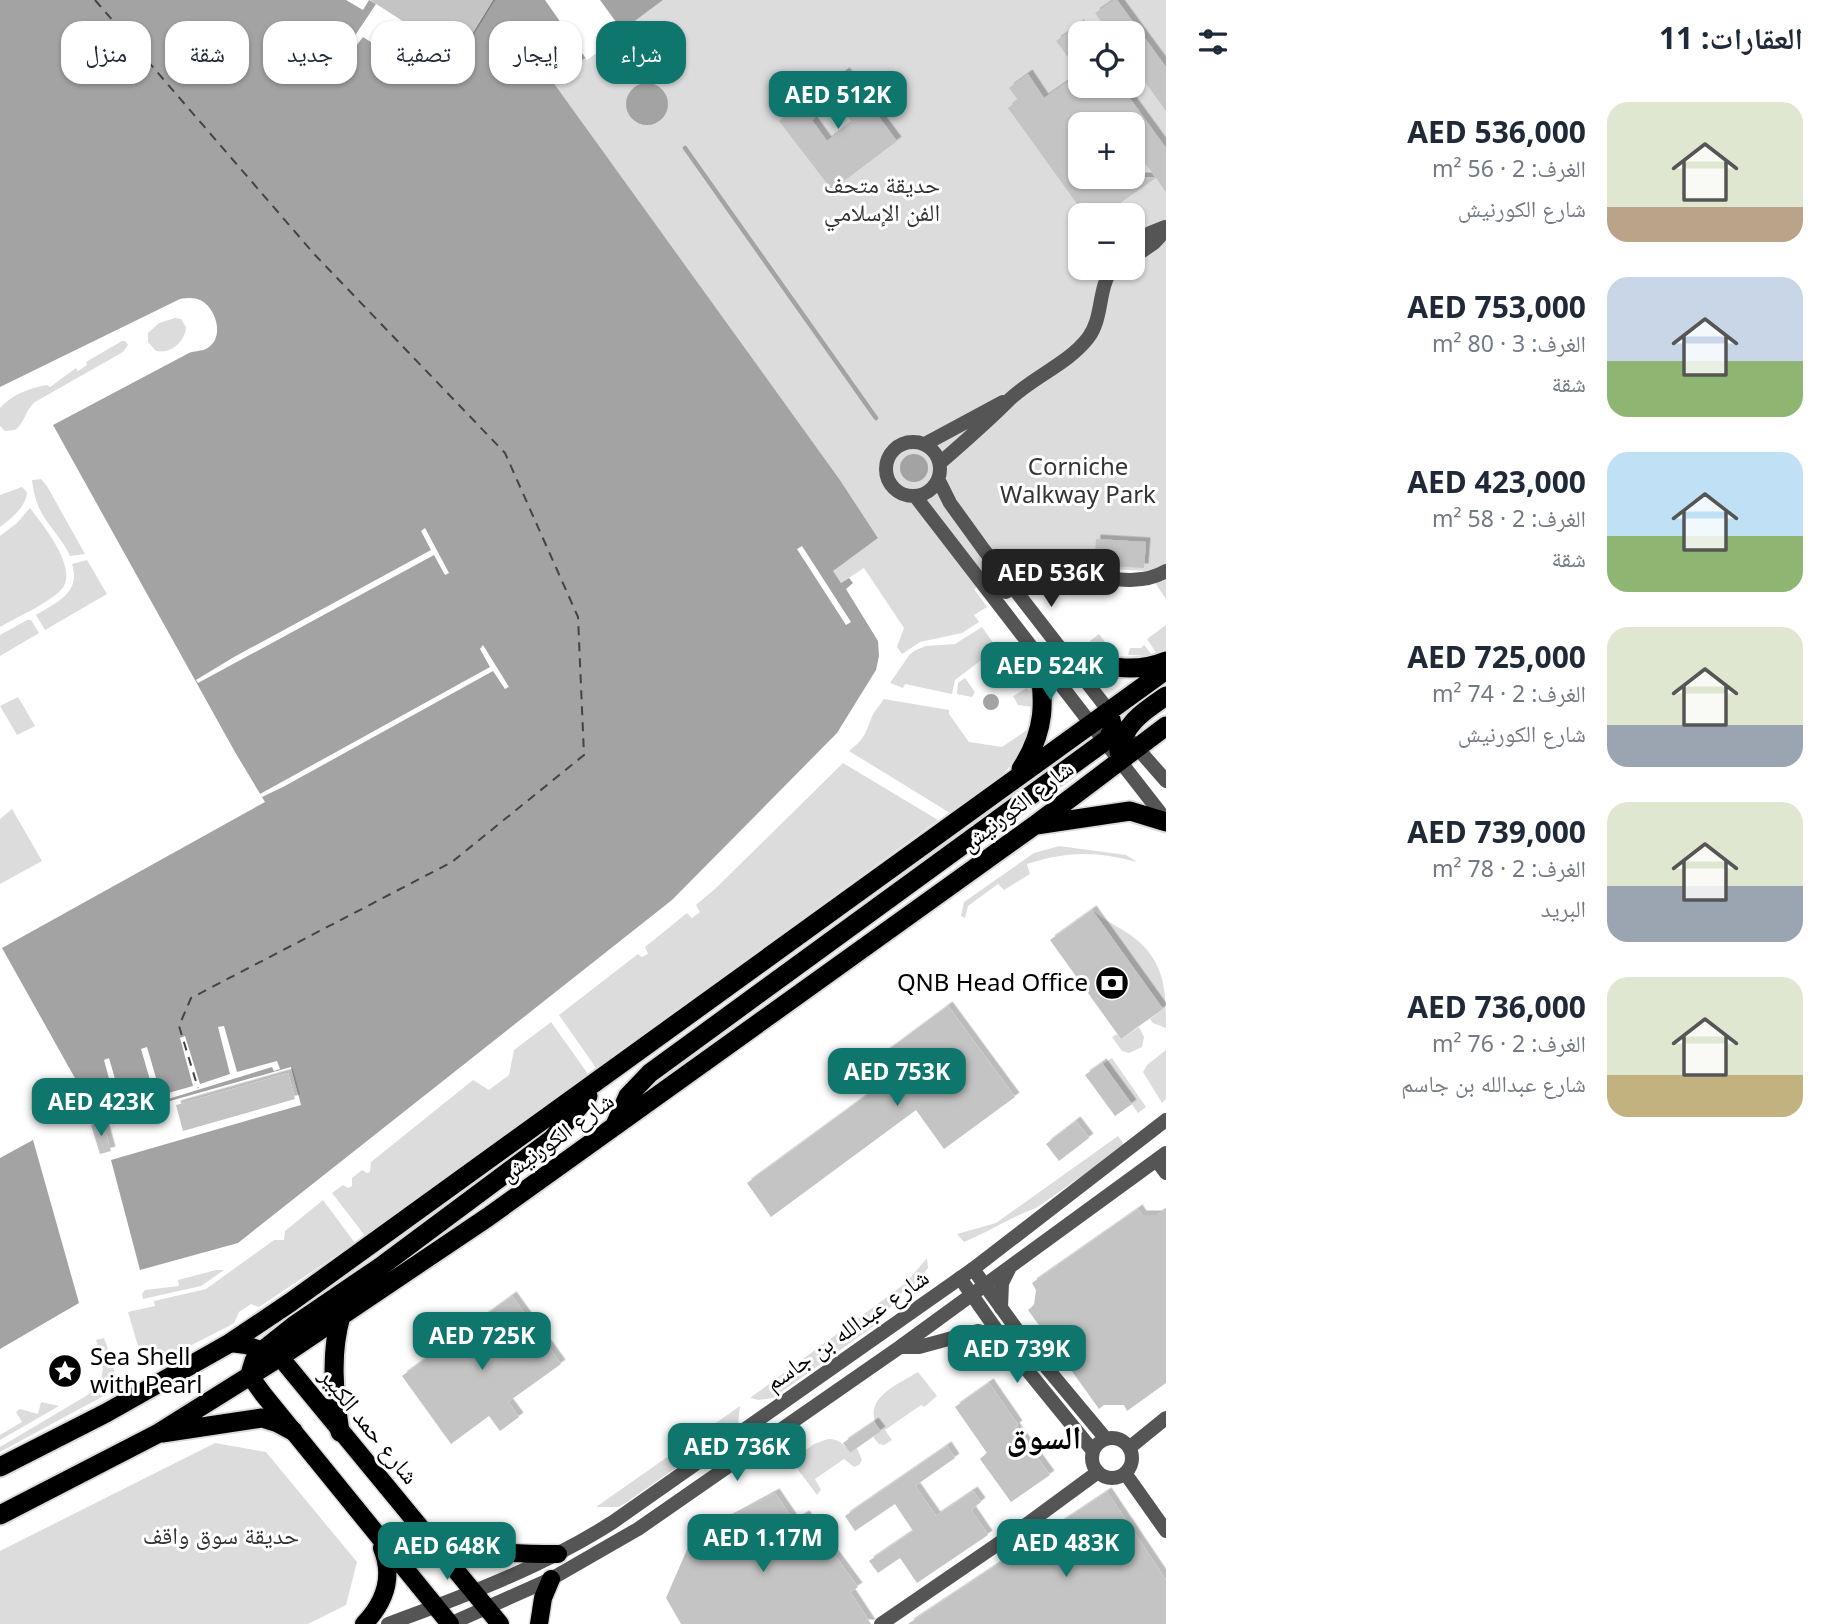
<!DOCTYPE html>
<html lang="ar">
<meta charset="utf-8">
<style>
body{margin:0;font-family:"Noto Sans","Noto Naskh Arabic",sans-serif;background:#f6f6f7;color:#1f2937;direction:rtl;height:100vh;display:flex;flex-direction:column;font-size:26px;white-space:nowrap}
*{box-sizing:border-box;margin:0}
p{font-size:23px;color:#747a83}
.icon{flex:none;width:38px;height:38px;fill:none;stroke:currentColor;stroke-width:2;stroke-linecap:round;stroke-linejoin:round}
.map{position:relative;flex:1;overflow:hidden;direction:ltr}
.side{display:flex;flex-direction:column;background:#fff;width:665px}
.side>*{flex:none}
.hud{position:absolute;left:21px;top:21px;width:665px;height:63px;direction:rtl;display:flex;gap:14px}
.controls{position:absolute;left:1068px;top:21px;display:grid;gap:14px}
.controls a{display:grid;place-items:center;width:77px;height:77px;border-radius:14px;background:#fff;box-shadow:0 2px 5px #0004;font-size:35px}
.price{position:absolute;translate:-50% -60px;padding:0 16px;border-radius:14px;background:#0f766e;color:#fff;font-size:23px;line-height:46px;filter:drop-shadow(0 2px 4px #0008)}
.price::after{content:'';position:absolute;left:50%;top:42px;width:21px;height:16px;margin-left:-10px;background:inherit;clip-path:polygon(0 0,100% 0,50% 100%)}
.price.on{background:#222;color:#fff}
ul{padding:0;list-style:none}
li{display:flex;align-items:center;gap:21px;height:175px;padding:0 28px}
li span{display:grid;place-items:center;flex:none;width:196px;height:140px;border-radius:21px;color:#555}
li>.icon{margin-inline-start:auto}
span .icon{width:84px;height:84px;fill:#fffc;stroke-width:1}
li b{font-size:30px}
h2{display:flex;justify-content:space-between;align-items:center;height:84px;padding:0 28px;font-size:30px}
.chip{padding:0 24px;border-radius:21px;background:#fff;box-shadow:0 2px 5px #0004;font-size:24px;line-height:63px}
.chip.on{background:#0f766e;color:#fff}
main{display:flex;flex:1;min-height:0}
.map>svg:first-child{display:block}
.green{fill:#dcdcdc;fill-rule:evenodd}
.water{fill:#a3a3a3}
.pier{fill:#fff}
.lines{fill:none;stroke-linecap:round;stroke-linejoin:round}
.stream{stroke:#a3a3a3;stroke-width:4.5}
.ferry{stroke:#444;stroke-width:2;stroke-dasharray:9 7;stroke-linecap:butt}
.building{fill:#c4c4c4;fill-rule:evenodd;filter:url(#shadow)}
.primary-casing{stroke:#dbdbdb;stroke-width:21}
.trunk-casing{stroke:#dbdbdb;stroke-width:23}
.minor{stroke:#555;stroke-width:14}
.tertiary{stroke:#555;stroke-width:14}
.primary{stroke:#000;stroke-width:18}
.trunk{stroke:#000;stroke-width:19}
.labels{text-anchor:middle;stroke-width:6;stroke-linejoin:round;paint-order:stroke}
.park-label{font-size:24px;fill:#333;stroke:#fff}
.street-label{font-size:24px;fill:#000;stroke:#fff}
.poi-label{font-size:24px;fill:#000;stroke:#fff;text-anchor:end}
.district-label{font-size:32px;font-weight:bold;fill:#000;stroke:#fff}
</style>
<main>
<section class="side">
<h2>العقارات: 11<svg class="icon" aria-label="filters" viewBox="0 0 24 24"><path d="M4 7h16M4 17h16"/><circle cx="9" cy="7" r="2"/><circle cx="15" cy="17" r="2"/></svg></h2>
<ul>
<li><span style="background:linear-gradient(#dfe7d0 75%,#b9a48a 0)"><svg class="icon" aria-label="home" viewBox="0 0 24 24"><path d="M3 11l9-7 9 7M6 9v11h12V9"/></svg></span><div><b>AED 536,000</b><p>الغرف: 2 · 56 m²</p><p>شارع الكورنيش</p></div></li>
<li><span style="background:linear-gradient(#c9d6e8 60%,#8fb573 0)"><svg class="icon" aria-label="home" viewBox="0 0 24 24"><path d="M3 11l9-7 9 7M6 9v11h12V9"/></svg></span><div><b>AED 753,000</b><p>الغرف: 3 · 80 m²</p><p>شقة</p></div></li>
<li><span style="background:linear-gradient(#bfe0f5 60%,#8fb573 0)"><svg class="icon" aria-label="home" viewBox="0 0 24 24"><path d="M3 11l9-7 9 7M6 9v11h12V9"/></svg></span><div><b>AED 423,000</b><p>الغرف: 2 · 58 m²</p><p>شقة</p></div></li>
<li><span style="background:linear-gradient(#dfe7d0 70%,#9aa5b1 0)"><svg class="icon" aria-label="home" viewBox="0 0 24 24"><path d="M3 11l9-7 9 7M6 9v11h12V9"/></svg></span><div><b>AED 725,000</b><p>الغرف: 2 · 74 m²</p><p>شارع الكورنيش</p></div></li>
<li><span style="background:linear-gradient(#dfe7d0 60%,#9aa5b1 0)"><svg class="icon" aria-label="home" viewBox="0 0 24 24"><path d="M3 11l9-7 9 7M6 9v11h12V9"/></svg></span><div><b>AED 739,000</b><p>الغرف: 2 · 78 m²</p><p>البريد</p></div></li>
<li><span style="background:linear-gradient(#dfe7d0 70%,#c2b280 0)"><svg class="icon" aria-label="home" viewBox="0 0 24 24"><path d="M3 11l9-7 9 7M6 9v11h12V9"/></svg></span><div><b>AED 736,000</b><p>الغرف: 2 · 76 m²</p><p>شارع عبدالله بن جاسم</p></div></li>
</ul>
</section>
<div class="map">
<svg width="1166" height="1624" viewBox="0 0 1166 1624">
<defs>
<filter id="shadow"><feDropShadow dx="4.5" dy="-4.5" stdDeviation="0" flood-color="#0004"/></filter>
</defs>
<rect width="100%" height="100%" fill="#fff"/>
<path class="green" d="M663,0h503v599l-19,-28 -119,-6 -7,5 -8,-9 -39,28 13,18 -13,8 5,7 -17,11 -42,9 -18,12 -5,-7 7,-19 -40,-60 -23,15 -9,-12 46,-33 -38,-58 -287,-398zM1080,33h52v53h-52zM1080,124h52v53h-52zM1080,215h52v53h-52z
M175,318l6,1 5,8c-1,15 -15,27 -30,24l-8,-9v-9l11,-10z
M122,341h3l3,4 -5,7 -88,50c-10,8 -10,21 -20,28l-10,1 -5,-5v-18c13,-14 29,-20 47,-23l3,2 26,-19 2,3 9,-6 -1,-3z
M41,479l6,7 38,68 -15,2c-8,-18 -23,-31 -31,-48 -4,-9 -6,-19 -7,-28z
M22,487l5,5c-1,15 -15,26 -27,35v-32z
M30,508c13,17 50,62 31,82 -11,12 -45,28 -61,37v-91l17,-13z
M87,560l20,34 -62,36 -9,-15c21,-13 45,-22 36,-51z
M27,620h4l8,13 -39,23v-21z
M1166,625v29l-7,3 -12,-18z
M982,627l12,17 -2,16 -12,1 -25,19 -3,14 -47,-10 -2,4 -13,-5 20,-29 6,-4 10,-4 29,-2z
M1099,634l9,12 -2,8 -17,-6 1,-7z
M1144,645l8,10 4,-1 1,3 -22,6 -25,-2v-3l16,2 26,-4 -24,-1 2,-7h11z
M1031,673l5,20v22l-3,-1v-7l-15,-2 -5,-9 14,-8 6,6 -5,-20z
M965,678l10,14 -3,5 -15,-3 1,-11z
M18,697l17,29 -18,9 -17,-29z
M884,699l65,11v4l20,28 33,5 28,-19 -6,22 -4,-2 3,4 -20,22 -53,39 -101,-62c15,-12 16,-16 22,-32 2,-7 9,-14 13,-20z
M843,763l95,57 -342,248 -37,-53 79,-61 4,3 6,-3 -3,-7 42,-34 5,5 8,-6 -4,-7 20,-17z
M12,809l30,52 -42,23v-65z
M1059,846l67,9 11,7c-41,-11 -69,-11 -110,2l3,10 -26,16 -6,-6 -30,22 -3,12 -4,-2 3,-14 70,-49z
M1092,910c12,10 25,16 37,24 36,25 37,54 37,94l-13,-5 -3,-4 13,-10z
M551,1022l37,52 -222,163 -34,-44 11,-8 5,3 4,-2v-8l10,-8 5,3 3,-1 1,-10 102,-82 16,10 20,-15 5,-25z
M1139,1027l5,10 -2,10 -13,6 -7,-2 -10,-14 5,-3 4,5z
M1166,1050v49l-4,4 -19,-31 4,-7z
M1112,1058l34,49 -8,6 -35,-49z
M1118,1136l7,10 -89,62c-25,9 -47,24 -72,34l-7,-8 39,-11z
M323,1200l32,43 -96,64 -8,-3 -12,8 -5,11 -7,4 -57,29 -16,5 -13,-5 -13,-44 27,-6 -1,-5 52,-12 68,-49h10l1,-9z
M927,1258l1,10 -17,20 -5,-1 -28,36 -105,75 -14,2 -9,-2 156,-115z
M216,1270h8l-23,16 -58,13 -1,-5 3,-4 34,-4 -1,-6z
M104,1338c6,18 17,38 5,55l-109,59v-5l86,-51c23,-17 18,-31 10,-56z
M918,1372l19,24 -13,11 -3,-2 -36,25 7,10 -8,5 -5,-1 -6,-7 7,-6c-21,-31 15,-45 38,-59z
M41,1402l18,4 -59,34v-5l22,-13 -6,-10 4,-3 18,5z
M740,1406l-2,18 -9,7 -105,73 -5,3h-23z
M828,1439c11,0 16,5 22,14l7,-5 5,12 -3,5 -5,2 -10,-8 -29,20 6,11 -4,5 -21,-28 8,-7 -4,-6 14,-10z
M215,1443l51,9 91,110 -11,43 -38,19h-308v-73z"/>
<path class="water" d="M0,0h663l-110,82 287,398 38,58 -45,33 8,12 8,-5 4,5 -7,6 32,52 1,15 -3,14 -39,63 -165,167 -434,343 -98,27 -29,-110 190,-55 -10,-38 -192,54 -97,-173 263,-146 -30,-50 -182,-327 136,-72c5,-2 13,-2 17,-4 19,-10 11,-39 -4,-48 -8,-4 -15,-3 -22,-2l-180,88z
M626 104a21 21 0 1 1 42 0a21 21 0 1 1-42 0Z
M900 468a14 14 0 1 1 28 0a14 14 0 1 1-28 0Z
M983 702a8 8 0 1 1 16 0a8 8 0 1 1-16 0Z
M33,1140l46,163 -79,46v-191z
M48 1371a15 15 0 1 1 30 0a15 15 0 1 1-30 0Z"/>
<path class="pier" d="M346,0h147l-40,65 -30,-17 6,-10 -11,-7 -24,40 -6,-4 6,-10 -31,-20 -7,9 -6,-3 26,-39 -7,-4 -6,10z
M545,0h55l24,33 -37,27z
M425,528l24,45 -4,2 -11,-20 -236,128 -2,-3 38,-23 197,-107 -10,-19z
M802,546l49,76 -5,3 -49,-76z
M483,645l26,42 -4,2 -12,-18 -210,116 -21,10 -2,-3 230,-127 -10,-18z
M224,1026l13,46 40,-11 3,8 -6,2 -2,-4 -169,52 -1,-6 15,-5 -13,-48 5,-2 14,49 32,-10 -14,-48 6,-2 14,48 32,-9 -13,-48 5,-2 15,48 30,-10 -12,-47z"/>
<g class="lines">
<path class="stream" d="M685,148l191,270"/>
<path class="ferry" d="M95,0l220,255 190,198 73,164 6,138 -132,107 -261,136 -12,28 19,62"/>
</g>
<path class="building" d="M370,0h123l-40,65 -30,-17 6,-10z
M1114,0h3l49,67v44l-34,-47v-31h-22l-15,-20z
M1080,24v49l-24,-32z
M845,72l52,69 -65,49 -53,-69zM837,102l15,20 -25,19 -15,-21z
M1080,73v13h41l45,62v44l-10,-14 -53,37h-18l-77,-107 10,-8 -9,-12 19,-14 16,24zM1080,124h52v21l23,32h-75z
M1096,539l50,3 -2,26 -50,-3z
M1092,910l71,99 -42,30 -71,-99z
M948,1006l67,91 -71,52 -28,-39 -145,107 -24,-34 149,-109 -14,-19z
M1102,1063l30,41 -17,12 -30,-41z
M288,1073l7,26 -112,32 -7,-26z
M1076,1121l13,17 -30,23 -13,-17z
M103,1122l8,29 -11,3 -9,-29z
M1138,1209l4,6h15l9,-5v173l-39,28 -3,-6h-20l-5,4 -71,-99 6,-5 2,-15 -4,-7z
M512,1296l49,68 -53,38 11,15 -19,14 -11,-15 -38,28 -49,-68z
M989,1383l29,42 -3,2 35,48 -39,27 -31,-43 7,-6 -32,-46z
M874,1422l7,9 -31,22 -7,-10z
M947,1446l8,12 -40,28 21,30 37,-25 8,11 -10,8 17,25 -71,48 -17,-25 -22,15 -9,-12 44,-30 -18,-27 -40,27 -10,-15z
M1107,1492l59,88v44h-258z
M775,1493l19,28 11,-6 53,72 -8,5 21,32h-190l-15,-26 26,-60z"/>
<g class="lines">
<g class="primary-casing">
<path id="primary" d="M230,1343l16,2 34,12 220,267
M250,1376l13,18 187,230
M430,1538c41,15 85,16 128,16
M364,1624c21,-22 30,-47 18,-76
M539,1624l4,-26 8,-19"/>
</g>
<g class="trunk-casing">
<path id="trunk" d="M1063,653c36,11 66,23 103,8
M1119,752c5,-29 25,-41 47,-56
M1021,769c25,-39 24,-67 17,-112
M1036,825l94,-14 36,11
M615,1125l13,-29 22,-23 458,-334 5,-11 -4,-17
M250,1374l4,-13 8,-10 34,-27 84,-57 172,-128 36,-43
M340,1432c-6,-39 -10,-78 1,-116
M162,1433l100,-15 16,5 15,8
M0,1467l106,-54 124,-70 61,-41 875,-632
M0,1515l157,-81 123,-77 208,-140 547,-392 131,-99"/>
</g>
<path class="minor" d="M1132,245l18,-12 15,-6
M1132,258l22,-15 12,-13
M886 469a27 27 0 1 1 54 0a27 27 0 1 1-54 0Z
M925,444l78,-42
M940,463c23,-20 46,-40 68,-62 24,-24 59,-36 80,-63 16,-21 9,-50 25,-70
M938,479l12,24 34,47 125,161
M915,496l176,228
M1006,592c54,-41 115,6 160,-21
M1157,1161l9,12
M973,1269l58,80 75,90
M960,1278l50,71 83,102
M1092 1458a20 20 0 1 1 40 0a20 20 0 1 1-40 0Z
M1129,1448l37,-30
M1125,1473l41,58
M881,1624l149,-102 68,-50"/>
<path class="tertiary" d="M1091,724l75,96
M1132,742l34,39
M1001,1308l1,-25 7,-14
M900,1347h19l59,-16 14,4 18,14
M388,1624c77,-28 156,-58 225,-102l360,-253 193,-149
M450,1624l101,-45 87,-50 262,-182 266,-194"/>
<use href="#primary" class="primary"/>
<use href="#trunk" class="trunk"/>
</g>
<defs>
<g id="bank-disc" transform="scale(1.75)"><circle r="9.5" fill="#000" stroke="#fff"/><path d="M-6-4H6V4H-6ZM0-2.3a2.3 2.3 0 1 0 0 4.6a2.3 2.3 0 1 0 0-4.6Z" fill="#fff"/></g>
<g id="sight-disc" transform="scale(1.75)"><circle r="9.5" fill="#000" stroke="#fff"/><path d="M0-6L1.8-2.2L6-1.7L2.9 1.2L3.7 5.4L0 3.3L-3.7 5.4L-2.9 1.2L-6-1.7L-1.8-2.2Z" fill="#fff"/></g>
</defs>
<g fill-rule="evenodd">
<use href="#bank-disc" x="1112" y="983"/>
<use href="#sight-disc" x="65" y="1371"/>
</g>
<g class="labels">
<g class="park-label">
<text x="882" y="193">حديقة متحف<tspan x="882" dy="28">الفن الإسلامي</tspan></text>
<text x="1078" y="475">Corniche<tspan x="1078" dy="28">Walkway Park</tspan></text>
<text x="221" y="1544">حديقة سوق واقف</text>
</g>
<g class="street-label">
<text transform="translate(1017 806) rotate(-37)" y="8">شارع الكورنيش</text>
<text transform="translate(557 1137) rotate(-36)" y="8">شارع الكورنيش</text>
<text transform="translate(847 1330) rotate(-35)" y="8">شارع عبدالله بن جاسم</text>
<text transform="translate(369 1426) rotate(51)" y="8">شارع حمد الكبير</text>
</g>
<g class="poi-label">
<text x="1088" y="991">QNB Head Office</text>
<text x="90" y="1365" text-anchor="start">Sea Shell<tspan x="90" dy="28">with Pearl</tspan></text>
</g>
<g class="district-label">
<text x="1044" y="1449">السوق</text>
</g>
</g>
</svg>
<div class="controls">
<a><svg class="icon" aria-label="locate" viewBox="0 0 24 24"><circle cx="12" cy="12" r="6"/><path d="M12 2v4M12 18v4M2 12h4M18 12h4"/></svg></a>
<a>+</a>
<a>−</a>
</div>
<b class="price" style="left:838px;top:131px">AED 512K</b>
<b class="price on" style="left:1051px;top:609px">AED 536K</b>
<b class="price" style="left:1050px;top:702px">AED 524K</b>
<b class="price" style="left:897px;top:1108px">AED 753K</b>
<b class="price" style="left:101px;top:1138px">AED 423K</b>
<b class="price" style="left:482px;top:1372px">AED 725K</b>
<b class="price" style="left:1017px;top:1385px">AED 739K</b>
<b class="price" style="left:737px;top:1483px">AED 736K</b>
<b class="price" style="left:763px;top:1574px">AED 1.17M</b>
<b class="price" style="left:1066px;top:1579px">AED 483K</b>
<b class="price" style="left:447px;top:1582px">AED 648K</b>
<div class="hud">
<a class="chip on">شراء</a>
<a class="chip">إيجار</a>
<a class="chip">تصفية</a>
<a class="chip">جديد</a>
<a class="chip">شقة</a>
<a class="chip">منزل</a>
</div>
</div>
</main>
